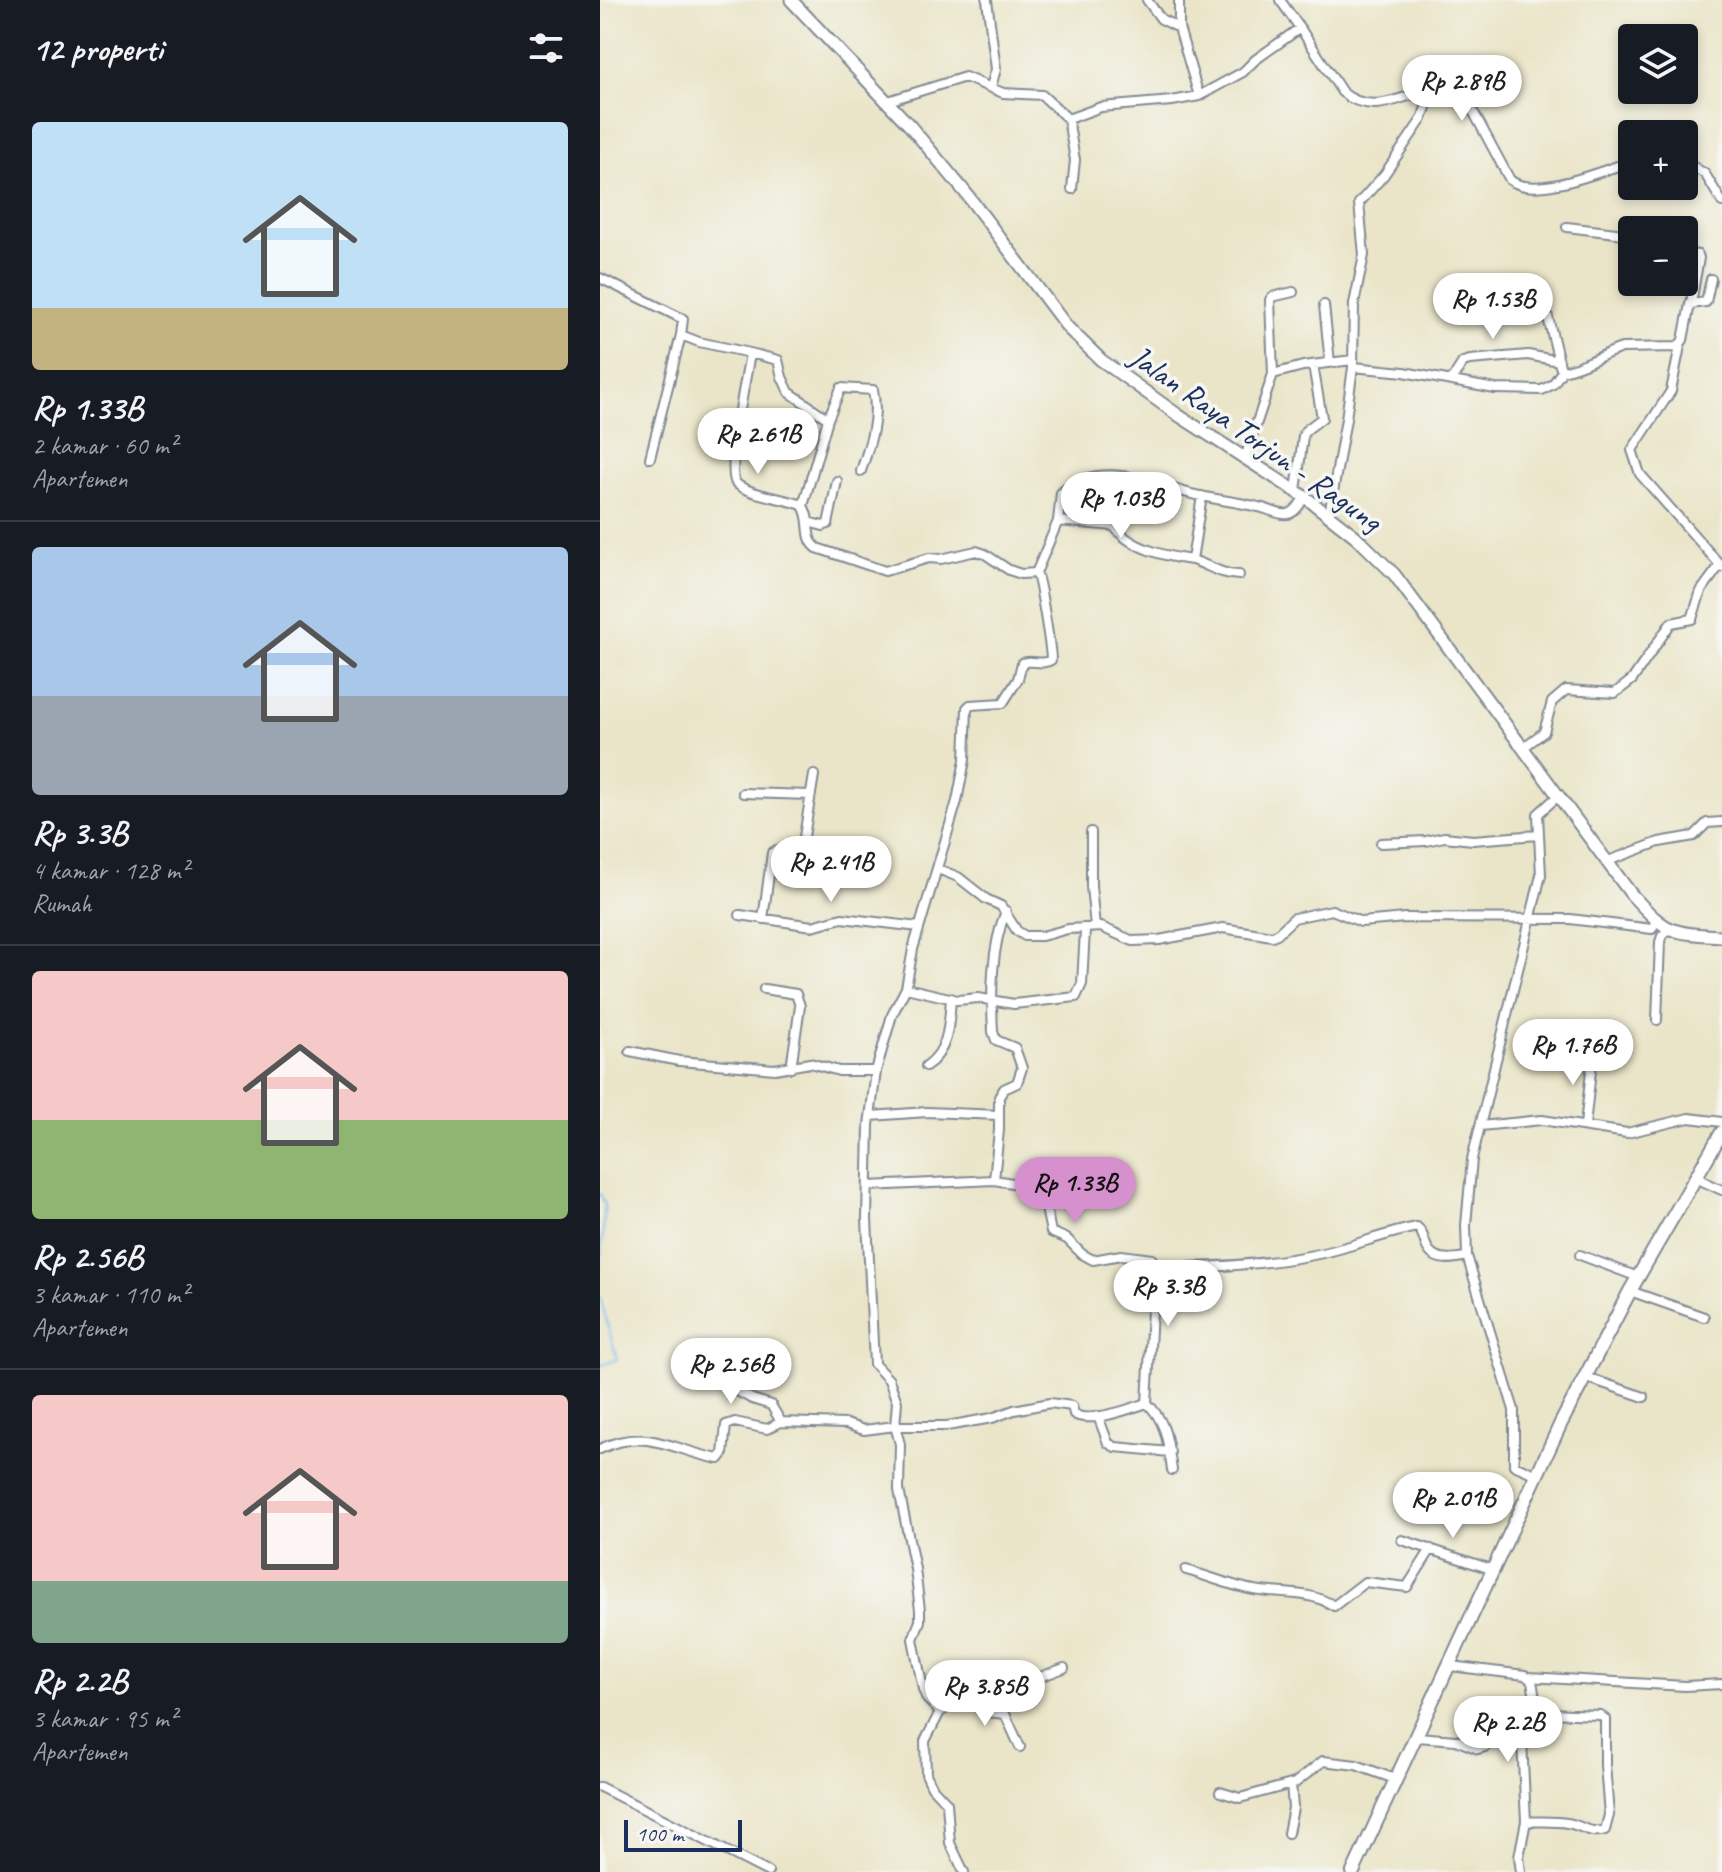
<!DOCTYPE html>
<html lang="id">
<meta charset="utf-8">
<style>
body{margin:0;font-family:Caveat,sans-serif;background:#242831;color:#f1f3f6;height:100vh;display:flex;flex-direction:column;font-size:30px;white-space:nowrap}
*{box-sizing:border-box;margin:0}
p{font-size:26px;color:#9ea1a6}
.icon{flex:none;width:44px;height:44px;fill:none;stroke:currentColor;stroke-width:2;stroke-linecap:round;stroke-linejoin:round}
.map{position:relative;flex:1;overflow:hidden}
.details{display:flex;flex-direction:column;background:#171b24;width:600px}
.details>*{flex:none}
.tools{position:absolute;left:1018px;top:24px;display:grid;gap:16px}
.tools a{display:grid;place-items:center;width:80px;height:80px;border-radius:8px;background:#171b24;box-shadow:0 4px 12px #0003;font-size:40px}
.scale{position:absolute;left:24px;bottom:20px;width:118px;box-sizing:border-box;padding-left:8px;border:4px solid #1b2f5e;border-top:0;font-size:22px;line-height:28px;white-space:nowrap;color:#1b2f5e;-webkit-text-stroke:6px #f6f6f2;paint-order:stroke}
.price{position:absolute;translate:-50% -68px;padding:0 18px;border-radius:28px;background:#fff;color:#222;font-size:26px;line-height:52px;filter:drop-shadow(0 2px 4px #0008)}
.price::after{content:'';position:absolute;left:50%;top:48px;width:24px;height:18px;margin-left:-12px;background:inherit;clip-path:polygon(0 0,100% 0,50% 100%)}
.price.selected{background:#d690ce;color:#111}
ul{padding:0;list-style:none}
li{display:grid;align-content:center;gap:16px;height:424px;padding:0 32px}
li+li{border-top:2px solid #363941}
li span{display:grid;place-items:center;height:248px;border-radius:8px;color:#555}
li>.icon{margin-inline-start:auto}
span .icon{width:144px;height:144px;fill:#fffc;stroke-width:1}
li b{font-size:34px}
h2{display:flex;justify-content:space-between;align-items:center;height:96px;padding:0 32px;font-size:34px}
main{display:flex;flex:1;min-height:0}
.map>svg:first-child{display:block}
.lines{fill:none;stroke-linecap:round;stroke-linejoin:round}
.stream{stroke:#75baec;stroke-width:2}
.minor-casing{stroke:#828a93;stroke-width:12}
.major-casing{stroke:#828a93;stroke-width:15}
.highway-casing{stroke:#828a93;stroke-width:16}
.minor{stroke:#fff;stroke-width:8}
.major{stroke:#fff;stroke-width:11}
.highway{stroke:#fff;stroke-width:12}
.labels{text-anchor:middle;stroke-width:7;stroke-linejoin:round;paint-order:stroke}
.street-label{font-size:32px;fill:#1b2f5e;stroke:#f6f6f2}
</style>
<main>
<section class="details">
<h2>12 properti<svg class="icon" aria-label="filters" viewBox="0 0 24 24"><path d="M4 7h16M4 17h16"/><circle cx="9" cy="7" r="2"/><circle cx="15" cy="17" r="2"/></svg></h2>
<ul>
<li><span style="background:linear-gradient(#bfe0f5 75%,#c2b280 0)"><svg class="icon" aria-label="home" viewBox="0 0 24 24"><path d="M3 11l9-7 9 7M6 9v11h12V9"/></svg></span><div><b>Rp 1.33B</b><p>2 kamar · 60 m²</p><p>Apartemen</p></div></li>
<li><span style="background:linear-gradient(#a9c7e8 60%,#9aa5b1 0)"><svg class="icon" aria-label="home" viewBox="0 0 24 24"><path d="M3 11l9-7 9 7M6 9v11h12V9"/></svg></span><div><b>Rp 3.3B</b><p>4 kamar · 128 m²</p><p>Rumah</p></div></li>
<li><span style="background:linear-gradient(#f6c9c9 60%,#8fb573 0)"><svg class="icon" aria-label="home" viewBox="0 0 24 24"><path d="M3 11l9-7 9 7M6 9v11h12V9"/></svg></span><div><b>Rp 2.56B</b><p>3 kamar · 110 m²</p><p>Apartemen</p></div></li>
<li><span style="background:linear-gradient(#f6c9c9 75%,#7fa58c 0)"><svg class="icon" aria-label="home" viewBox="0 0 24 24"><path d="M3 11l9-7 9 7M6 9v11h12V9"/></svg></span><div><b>Rp 2.2B</b><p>3 kamar · 95 m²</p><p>Apartemen</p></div></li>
</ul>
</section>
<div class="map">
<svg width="1122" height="1872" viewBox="0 0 1122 1872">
<rect width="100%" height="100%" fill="#f6f6f2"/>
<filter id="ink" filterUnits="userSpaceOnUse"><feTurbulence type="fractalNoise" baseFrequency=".0125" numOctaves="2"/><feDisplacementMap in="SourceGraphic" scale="16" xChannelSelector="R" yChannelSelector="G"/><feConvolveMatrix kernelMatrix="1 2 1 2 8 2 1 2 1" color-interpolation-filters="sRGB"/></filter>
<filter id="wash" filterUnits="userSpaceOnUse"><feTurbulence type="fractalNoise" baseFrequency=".006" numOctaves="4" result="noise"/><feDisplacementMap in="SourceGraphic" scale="32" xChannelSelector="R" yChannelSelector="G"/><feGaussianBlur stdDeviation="1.8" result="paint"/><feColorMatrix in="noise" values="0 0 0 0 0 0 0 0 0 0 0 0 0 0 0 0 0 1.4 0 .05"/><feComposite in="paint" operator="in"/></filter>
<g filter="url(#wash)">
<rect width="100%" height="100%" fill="#eae5c8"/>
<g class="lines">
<path class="stream" d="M0,1194l5,11 -5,65
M0,1297l17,62 -17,7"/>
</g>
</g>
<g filter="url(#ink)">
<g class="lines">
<g class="minor-casing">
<path id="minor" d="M387,0l9,69 -5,18
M547,0l14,19 18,9
M579,0v28l20,68
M680,0l20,28
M288,101l77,-24 38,16 39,2 26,24 33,-12 71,-6 27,-5 44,-24 12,-12 45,-32 42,64c40,34 85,-17 118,-5l50,93c25,20 94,-10 122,-19
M468,119l7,41 -3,29
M1084,161l21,13 17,28
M967,227l65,8
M1084,253l14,2 1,3 -8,45
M0,278l83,41 -2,16 18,7 51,11c-3,21 -24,117 -14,130 9,11 52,16 66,22 11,13 1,33 15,43l68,23 44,-13 12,1 35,-8 9,3 24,16 12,4 15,-1
M942,293l18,73
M724,305l6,58
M1080,346l-9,45 -39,59 8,24 82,93
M150,353l28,7 4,17 7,15 39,27
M753,367l51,5 91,17 47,1 11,-6 9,-13c22,-4 38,-16 60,-23l56,-1 5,-7 7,-36 16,-2 5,-23
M673,374l-3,-74 2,-3 21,-5
M851,381l12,-19 7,-2 58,-5 31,6
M50,458l31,-123
M645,458l28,-84 30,-8 50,-6
M696,491l7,-55 2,-5 17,-13 -9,-53
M602,496l-10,64c16,5 30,15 47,15
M203,506l25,-87 13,-31 32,2c6,29 -3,54 -12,81
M729,515l17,-96 7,-52 1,-63 10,-49 -5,-52 25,-28 38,-56 10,-29
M458,521l56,5 5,-8 7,-40
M208,522l15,4 5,-2 9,-43
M514,526c15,22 53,31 78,34
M924,747l20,-15 8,-30 14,-12 49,3 17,-13 39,-57 21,-4 9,-28 19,-26
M143,793l68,2
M491,832v54l4,41
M781,843l45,-2 18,-4 29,3 66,-5
M1008,861l51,-19 35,-6 13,-13 15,-1
M338,869l20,8 28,22 15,7 16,25 8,5h17l26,-7 33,-2 32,14 26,-1 64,-12 49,8 5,-2 17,-16 38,-8 29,12 44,-4 165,1 82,10 4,-9
M140,915l72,11 30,-8 77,9
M163,919l9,-66 5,-3 25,-1 12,-74
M306,988l52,12 20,-2 36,6 62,-7 6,-13 3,-54
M164,989l32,5 4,12 -9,62
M1057,1020l3,-78 2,-6 6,-7
M30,1051l49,10 96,8 35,-6 29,8h37
M326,1066c23,-15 23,-42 25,-68
M271,1116l56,-4 72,3
M985,1125l8,-72
M880,1126l62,-6 85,13 62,-15 33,4
M1096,1178l26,12
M394,1180l43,7 7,12 7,33 16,7 15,15 11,6 28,-5 31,4 6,8
M269,1186l125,-6 5,-50v-33l5,-8 13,-6 5,-15 -7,-20 -19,-8 -3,-8c-2,-39 -2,-85 13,-121
M980,1255l58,22
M1030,1291l74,26
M97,1370l55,29 19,6 10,17
M985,1377l59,20
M547,1403c20,19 21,41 25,67
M498,1416l10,27 7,4 55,5
M0,1449c47,-23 74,2 119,10l4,-5 3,-29 9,-3 32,7 14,-7 65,2 18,6 31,-4h52l45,-8 22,-8 36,-7 22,3 2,8c15,10 56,-5 73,-11l6,-111 5,-25c56,1 110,-2 165,-14 32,-7 62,-20 94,-26 6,5 6,10 9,18 6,17 26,15 41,11
M937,1475l-23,-10v-55l-47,-154 -1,-31 6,-66 69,-284 -3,-61 21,-19
M802,1540l92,30
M586,1570c22,6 45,16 68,20 27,5 56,0 80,16l31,-24 42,5 24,-38
M850,1666l75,9 7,6 5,29 10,3 53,2 5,4v46l4,50 -4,15c-14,5 -24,-5 -38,-7 -13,-2 -27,-1 -41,-2
M929,1677l156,9 37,-2
M367,1695l20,17 18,2 15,33
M340,1712l68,-43 13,9 11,2 32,-12
M817,1737l39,3 22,9 7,-2 2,-12 35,6 4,80 -7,36 2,15
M0,1787l168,85
M620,1792l20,6 55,-15 28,-22 33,4 39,14
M688,1833l5,-25 -2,-24
M364,1872l-14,-29 -3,-40 -15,-16 -6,-13 -1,-33 15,-29 -13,-13 -4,-10 -10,-50 7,-18v-11l-5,-41 -16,-79 1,-46 -5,-18 2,-24 -8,-22 -15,-16 -7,-145 2,-94 7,-54 16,-56 14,-27 7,-39 44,-148 8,-41 2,-52 3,-3 33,-2 15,-24 4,-16c9,-4 20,3 29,-3 0,-10 -11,-81 -15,-87l22,-52 3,-28c36,-33 83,-12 123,-1 24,7 50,9 74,15 9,1 21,9 30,7 8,-1 13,-12 17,-17"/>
</g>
<g class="major-casing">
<path id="major" d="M191,0l119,126 55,66 103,136 33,32 77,55 127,82 50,39 39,38 237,320c36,39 38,39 91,42"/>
</g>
<g class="highway-casing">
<path id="highway" d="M753,1872l208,-449 69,-132 92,-159"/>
</g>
<use href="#minor" class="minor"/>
<use href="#major" class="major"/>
<use href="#highway" class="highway"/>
</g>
</g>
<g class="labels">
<g class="street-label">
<text transform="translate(656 438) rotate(35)" y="11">Jalan Raya Torjun - Ragung</text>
</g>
</g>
</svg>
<div class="tools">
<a><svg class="icon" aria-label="layers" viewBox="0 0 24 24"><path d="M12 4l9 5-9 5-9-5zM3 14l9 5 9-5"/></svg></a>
<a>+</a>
<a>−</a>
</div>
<div class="scale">100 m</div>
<b class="price" style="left:862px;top:123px">Rp 2.89B</b>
<b class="price" style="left:893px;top:341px">Rp 1.53B</b>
<b class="price" style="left:158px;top:476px">Rp 2.61B</b>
<b class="price" style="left:521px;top:540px">Rp 1.03B</b>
<b class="price" style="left:231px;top:904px">Rp 2.41B</b>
<b class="price" style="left:973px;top:1087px">Rp 1.76B</b>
<b class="price selected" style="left:475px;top:1225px">Rp 1.33B</b>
<b class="price" style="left:568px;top:1328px">Rp 3.3B</b>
<b class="price" style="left:131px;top:1406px">Rp 2.56B</b>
<b class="price" style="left:853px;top:1540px">Rp 2.01B</b>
<b class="price" style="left:385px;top:1728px">Rp 3.85B</b>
<b class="price" style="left:908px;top:1764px">Rp 2.2B</b>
</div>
</main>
